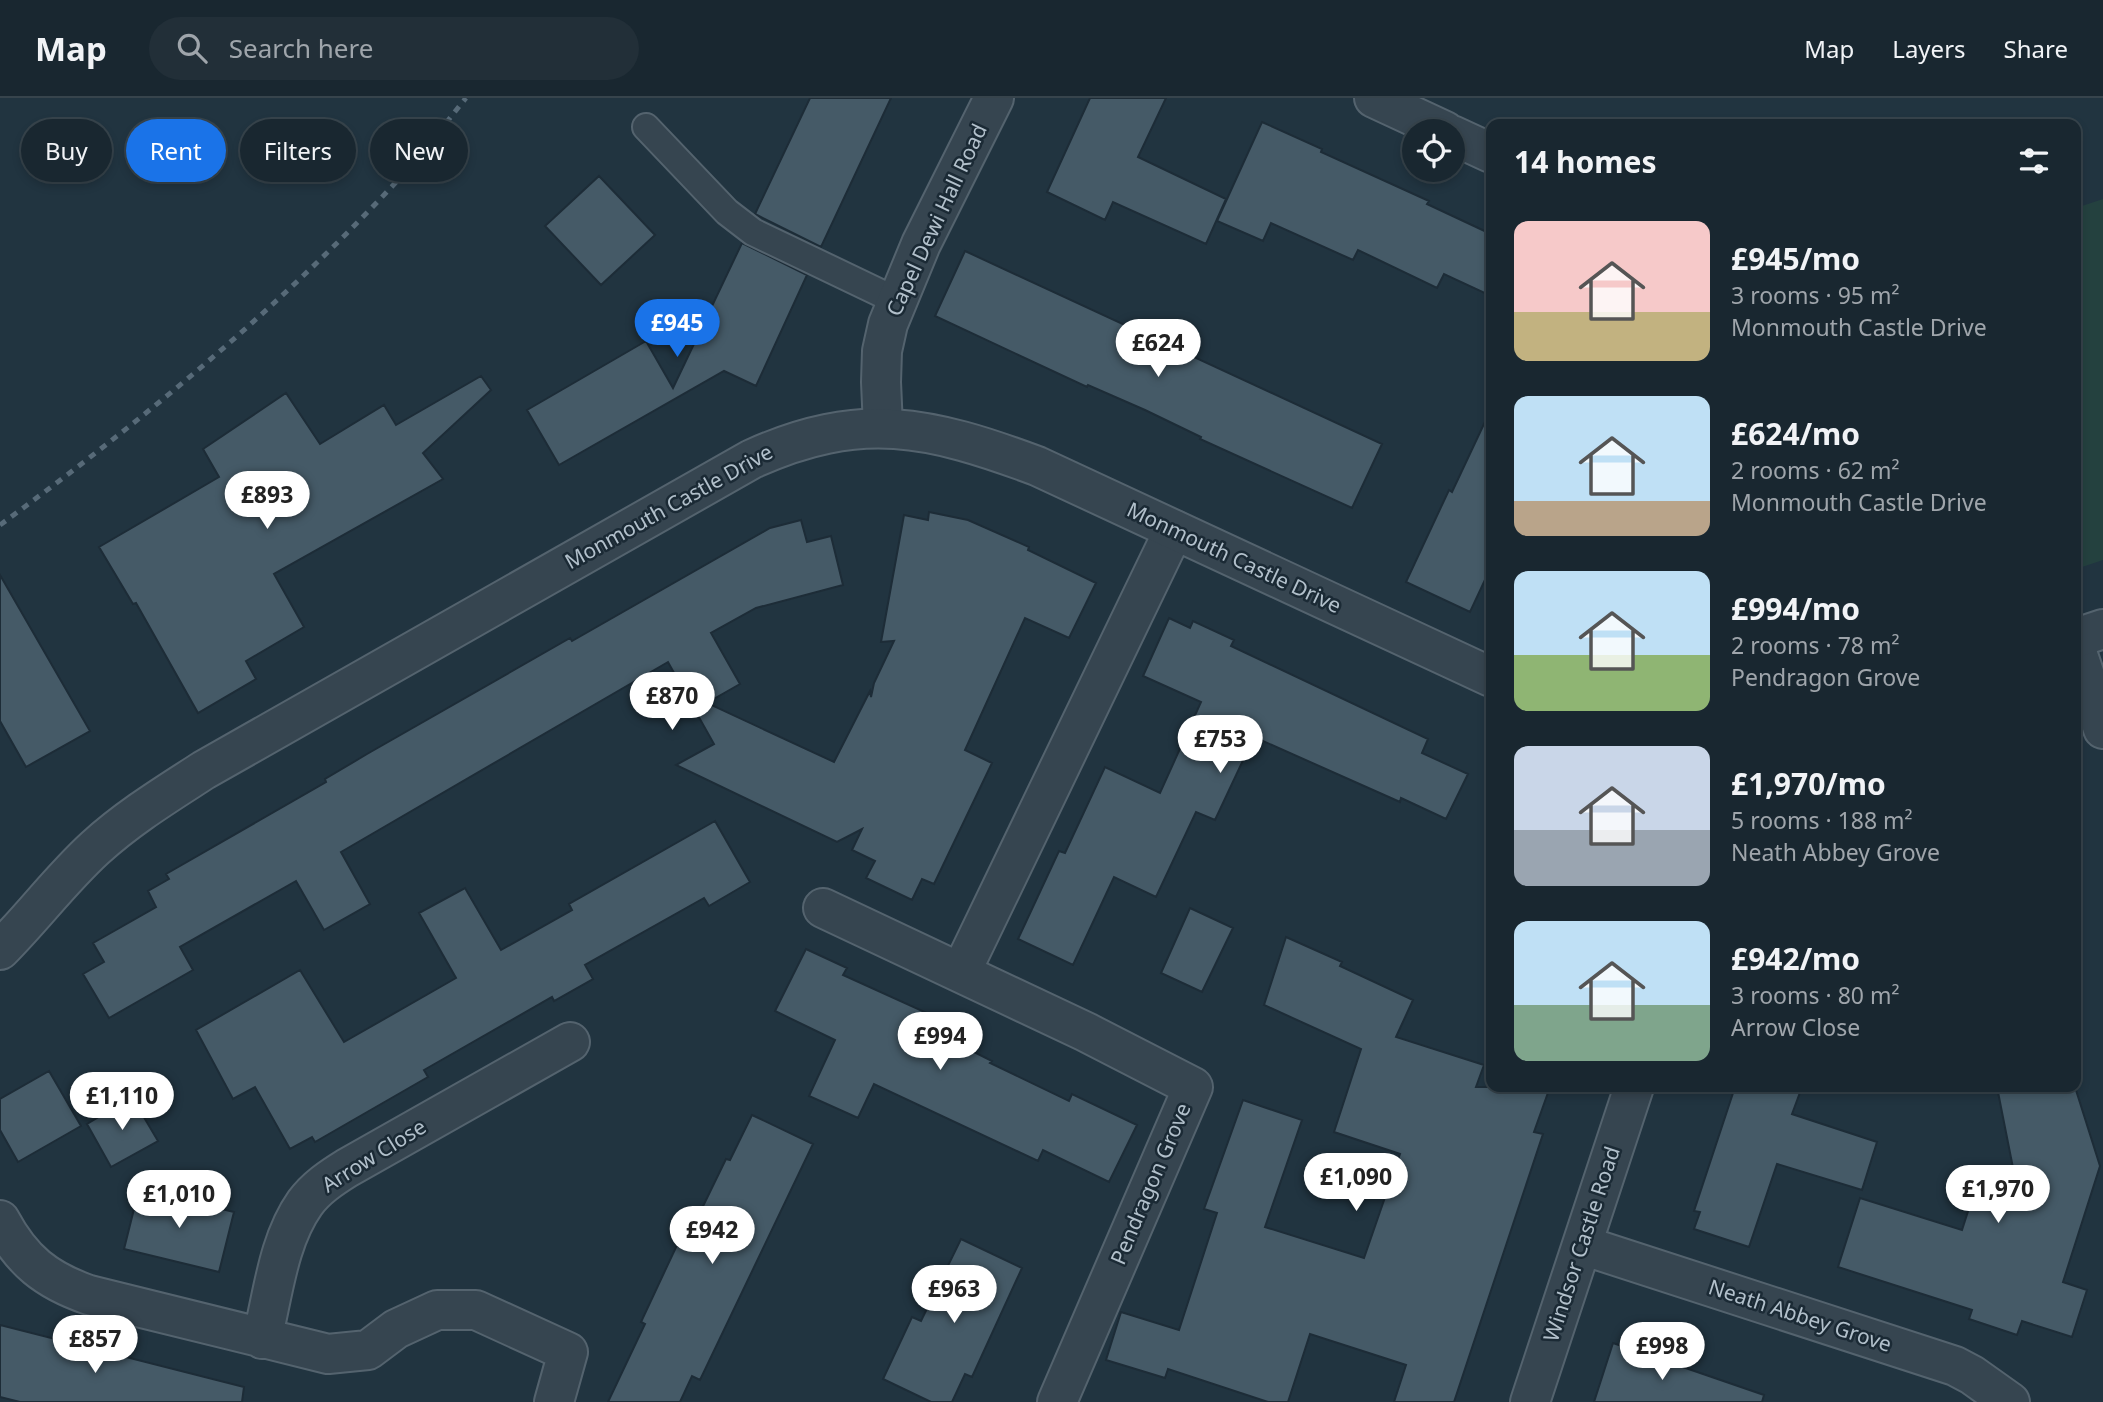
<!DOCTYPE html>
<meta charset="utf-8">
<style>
body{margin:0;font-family:"Noto Sans",sans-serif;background:#222f38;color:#f1f3f6;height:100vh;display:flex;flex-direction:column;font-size:26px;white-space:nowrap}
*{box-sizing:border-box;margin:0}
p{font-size:23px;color:#9fa5ab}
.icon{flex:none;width:38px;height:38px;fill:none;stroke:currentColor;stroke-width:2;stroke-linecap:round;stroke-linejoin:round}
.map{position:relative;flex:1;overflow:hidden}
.details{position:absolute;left:1486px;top:21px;width:595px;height:973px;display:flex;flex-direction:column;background:#192730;border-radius:14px;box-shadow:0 4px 10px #0003,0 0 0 2px #37444c}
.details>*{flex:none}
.banner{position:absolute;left:21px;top:21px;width:665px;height:63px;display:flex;gap:14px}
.controls{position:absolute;left:1402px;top:21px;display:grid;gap:14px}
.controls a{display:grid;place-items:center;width:63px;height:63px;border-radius:50%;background:#192730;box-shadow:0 4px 10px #0003,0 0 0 2px #37444c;font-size:35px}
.price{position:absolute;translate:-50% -60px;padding:0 16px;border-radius:24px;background:#fff;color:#222;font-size:23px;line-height:46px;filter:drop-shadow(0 2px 4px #0008)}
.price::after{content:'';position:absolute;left:50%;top:42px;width:21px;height:16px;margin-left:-10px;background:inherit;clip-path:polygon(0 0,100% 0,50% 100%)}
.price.current{background:#1a73e8;color:#fff}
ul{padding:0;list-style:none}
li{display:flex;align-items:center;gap:21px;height:175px;padding:0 28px}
li span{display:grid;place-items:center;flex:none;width:196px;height:140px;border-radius:14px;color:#555}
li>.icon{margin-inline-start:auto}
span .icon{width:84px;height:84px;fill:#fffc;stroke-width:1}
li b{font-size:30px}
h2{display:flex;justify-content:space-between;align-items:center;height:84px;padding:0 28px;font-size:30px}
.chip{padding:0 24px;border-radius:32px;background:#192730;box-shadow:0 4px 10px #0003,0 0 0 2px #37444c;font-size:24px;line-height:63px}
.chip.current{background:#1a73e8;color:#fff}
header{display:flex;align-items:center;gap:42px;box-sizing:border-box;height:98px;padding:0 35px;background:#192730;border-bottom:2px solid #37444c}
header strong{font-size:33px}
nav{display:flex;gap:38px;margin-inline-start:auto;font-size:24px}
.search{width:490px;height:63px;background:#222f38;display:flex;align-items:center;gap:18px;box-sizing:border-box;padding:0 24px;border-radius:38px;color:#9fa5ab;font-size:26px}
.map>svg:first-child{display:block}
.green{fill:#24413f}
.building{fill:#455a67;stroke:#1d2c37;stroke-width:2}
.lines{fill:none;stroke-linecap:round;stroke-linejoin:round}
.service-casing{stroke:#54636e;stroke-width:30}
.minor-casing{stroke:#54636e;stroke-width:42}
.tertiary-casing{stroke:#54636e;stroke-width:42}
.service{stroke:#364550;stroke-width:26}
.minor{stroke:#364550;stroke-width:38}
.tertiary{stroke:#364550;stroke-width:38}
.rail{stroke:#576a78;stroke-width:5;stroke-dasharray:7 7;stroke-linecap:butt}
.labels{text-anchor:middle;stroke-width:5;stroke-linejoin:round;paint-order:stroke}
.street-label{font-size:21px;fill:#b2c0cb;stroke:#1b2a35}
</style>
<header>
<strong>Map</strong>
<div class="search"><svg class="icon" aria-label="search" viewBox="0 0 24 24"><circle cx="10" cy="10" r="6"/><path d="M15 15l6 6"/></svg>Search here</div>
<nav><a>Map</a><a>Layers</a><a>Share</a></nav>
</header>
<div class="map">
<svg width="2103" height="1304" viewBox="0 0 2103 1304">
<rect width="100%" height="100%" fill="#213440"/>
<path class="green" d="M2103,101v361l-27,9v-361z"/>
<path class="building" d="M810,0h81l-70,149 -66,-33z
M1090,0h76l-28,59 88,42 -20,45 -93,-42 -8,18 -58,-28z
M1262,24l60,27 -1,3 108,49 -2,3 64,30v62l-47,-22 -7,14 -79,-38 -5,10 -82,-37 -8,18 -46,-20z
M599,78l56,59 -54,50 -56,-59z
M742,145l65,32 -51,111 -32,-15 -165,94 -32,-55 119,-69 27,47z
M965,153l417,193 -30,64 -152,-69 1,-2 -56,-27 -57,-25 -1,2 -152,-71z
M481,278l10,14 -68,63 20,26 -169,95 30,53 -58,34 10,18 -58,34 -62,-110 -3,1 -34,-57 120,-70 -16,-28 83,-56 34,51 64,-39 12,20z
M1491,311v158l-21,45 -64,-30 43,-92 3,2z
M929,414l39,8 61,27 -1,3 68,33 -27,55 -44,-20 -60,132 27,13 -58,121 -12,-5 -10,21 -46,-22 9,-17 -23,-11 10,-21 -25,13 -161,-77 38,-21 -46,-82 -327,190 29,52 -46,26 -28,-49 -116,66 13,23 -84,48 -26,-44 21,-12 -11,-19 63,-36 -8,-16 21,-12 -3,-5 160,-92 -1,-3 42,-25 203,-116 2,3 198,-113 31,-8 6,22 24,-6 12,49 -87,23 -45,25 29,51 -33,19 127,59 36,-71 1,6 3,-14 20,-42 -13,1 23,-127 24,5z
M0,477l90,156 -64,36 -26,-46z
M1169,520l21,10 3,-7 41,19 -3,6 197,93 -6,14 46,21 -22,45 -45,-21 -1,4 -146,-65 -39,83 -19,-8 -40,85 -42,-20 -41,88 -55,-26 41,-88 6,2 40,-86 55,26 41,-91 -58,-26z
M715,723l35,61 -41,24 -5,-8 -119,67 8,14 -39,22 -2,-4 -128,73 4,7 -113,65 -3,-5 -22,12 -35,-62 -22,12 -37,-69 104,-60 44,72 112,-64 -37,-65 46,-25 36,62 71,-40 -3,-6z
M1190,810l43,20 -31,64 -41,-19z
M1286,839l56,25 -2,4 73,34 -17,37 88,28 -8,22h74l-16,45 9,2 -89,268h-60l12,-37 -96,-31 -22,68h-20l-100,-33 -3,9 -59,-18 15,-48 58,18 38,-117 -13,-4 39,-109 59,20 -37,107 99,31 36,-104 -66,-22 27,-83 -97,-44z
M806,851l41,19 -4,7 119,54 -6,14 36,18 -2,2 79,38 3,-7 65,31 -28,57 -66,-32 -5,11 -164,-77 -16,34 -49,-22 26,-56 -60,-29z
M49,973l32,55 -63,36 -18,-32v-31z
M1735,989h67l-10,27 85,28 -15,48 -85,-26 -28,83 -55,-18 6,-17 -6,-1z
M1997,989h78l25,79 -37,116 24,8 -15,47 -50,-16 -5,14 -48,-16 3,-9 -134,-43 22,-69 102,32 17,-53 38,11z
M132,999l26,44 -47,26 -24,-43z
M752,1017l61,29 -113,236 -8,-4 -12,26h-72l37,-78 -4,-2 44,-94 6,3 35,-72 4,1z
M139,1091l95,23 -15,60 -95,-23z
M961,1141l61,29 -50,109 -7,-3 -13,28h-21l-48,-23 29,-62 9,4z
M0,1227l244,62 -2,15h-222l-20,-5z
M1613,1245l151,52 -2,7h-168z"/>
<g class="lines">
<g class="service-casing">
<path id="service" d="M646,29l81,85 26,20 144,69"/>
</g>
<g class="minor-casing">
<path id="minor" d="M1374,0l71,33
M1452,37l39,18
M883,329l-2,-45 1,-31 6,-27 33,-80 73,-146
M2076,551l27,80
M823,810l263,124 107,55 -136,315
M961,874l213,-442
M0,1122c22,41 46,60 89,75l239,59 40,-4 28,-21 41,-19h39l92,42 -14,50
M1582,1147l373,121 17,9 38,27
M262,1241c11,-44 16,-98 43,-136 11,-15 26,-25 42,-35l223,-126
M1530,1304l104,-315"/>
</g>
<g class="tertiary-casing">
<path id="tertiary" d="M2076,540l27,-9
M0,852c33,-33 61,-71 95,-102 34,-31 72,-54 109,-78l548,-311c108,-49 178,-33 285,7l454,211"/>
</g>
<use href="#service" class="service"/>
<use href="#minor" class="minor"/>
<use href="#tertiary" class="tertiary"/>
<path class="rail" d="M0,427c146,-107 287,-223 409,-357 20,-22 38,-47 57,-70"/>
</g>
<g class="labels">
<g class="street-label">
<text transform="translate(937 122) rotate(-65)" y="7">Capel Dewi Hall Road</text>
<text transform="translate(669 409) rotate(-29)" y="7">Monmouth Castle Drive</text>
<text transform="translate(1234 460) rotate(25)" y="7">Monmouth Castle Drive</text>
<text transform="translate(374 1058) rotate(-32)" y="7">Arrow Close</text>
<text transform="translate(1151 1086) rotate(-67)" y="7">Pendragon Grove</text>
<text transform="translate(1582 1146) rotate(-72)" y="7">Windsor Castle Road</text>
<text transform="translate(1800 1218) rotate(18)" y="7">Neath Abbey Grove</text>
</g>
</g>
</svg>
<div class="controls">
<a><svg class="icon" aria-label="locate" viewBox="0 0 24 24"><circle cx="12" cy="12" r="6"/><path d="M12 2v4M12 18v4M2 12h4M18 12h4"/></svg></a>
</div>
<b class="price current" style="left:677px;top:261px">£945</b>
<b class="price" style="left:1158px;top:281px">£624</b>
<b class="price" style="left:267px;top:433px">£893</b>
<b class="price" style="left:672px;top:634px">£870</b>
<b class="price" style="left:1220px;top:677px">£753</b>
<b class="price" style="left:940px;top:974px">£994</b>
<b class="price" style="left:122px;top:1034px">£1,110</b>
<b class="price" style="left:1356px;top:1115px">£1,090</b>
<b class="price" style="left:1998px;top:1127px">£1,970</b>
<b class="price" style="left:179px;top:1132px">£1,010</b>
<b class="price" style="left:712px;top:1168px">£942</b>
<b class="price" style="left:954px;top:1227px">£963</b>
<b class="price" style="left:95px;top:1277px">£857</b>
<b class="price" style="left:1662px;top:1284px">£998</b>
<div class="banner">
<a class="chip">Buy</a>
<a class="chip current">Rent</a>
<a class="chip">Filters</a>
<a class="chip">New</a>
</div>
<section class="details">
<h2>14 homes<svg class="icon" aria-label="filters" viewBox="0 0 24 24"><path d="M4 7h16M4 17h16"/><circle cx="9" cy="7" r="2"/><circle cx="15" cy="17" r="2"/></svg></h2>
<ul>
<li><span style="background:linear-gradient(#f6c9c9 65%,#c2b280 0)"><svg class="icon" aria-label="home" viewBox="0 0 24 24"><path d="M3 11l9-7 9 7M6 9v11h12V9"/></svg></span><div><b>£945/mo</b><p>3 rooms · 95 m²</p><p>Monmouth Castle Drive</p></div></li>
<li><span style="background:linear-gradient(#bfe0f5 75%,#b9a48a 0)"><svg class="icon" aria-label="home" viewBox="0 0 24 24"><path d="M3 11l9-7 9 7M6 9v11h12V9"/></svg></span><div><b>£624/mo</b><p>2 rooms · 62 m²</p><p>Monmouth Castle Drive</p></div></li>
<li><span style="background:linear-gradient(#bfe0f5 60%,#8fb573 0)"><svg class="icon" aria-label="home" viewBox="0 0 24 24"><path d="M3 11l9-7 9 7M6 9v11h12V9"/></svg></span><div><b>£994/mo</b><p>2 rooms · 78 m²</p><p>Pendragon Grove</p></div></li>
<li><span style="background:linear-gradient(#c9d6e8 60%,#9aa5b1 0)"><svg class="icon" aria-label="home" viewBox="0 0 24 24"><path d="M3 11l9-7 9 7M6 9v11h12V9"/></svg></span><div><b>£1,970/mo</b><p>5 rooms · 188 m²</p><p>Neath Abbey Grove</p></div></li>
<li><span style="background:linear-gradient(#bfe0f5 60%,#7fa58c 0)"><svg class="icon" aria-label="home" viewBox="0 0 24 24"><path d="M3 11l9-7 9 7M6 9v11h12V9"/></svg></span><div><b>£942/mo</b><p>3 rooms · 80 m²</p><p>Arrow Close</p></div></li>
</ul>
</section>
</div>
